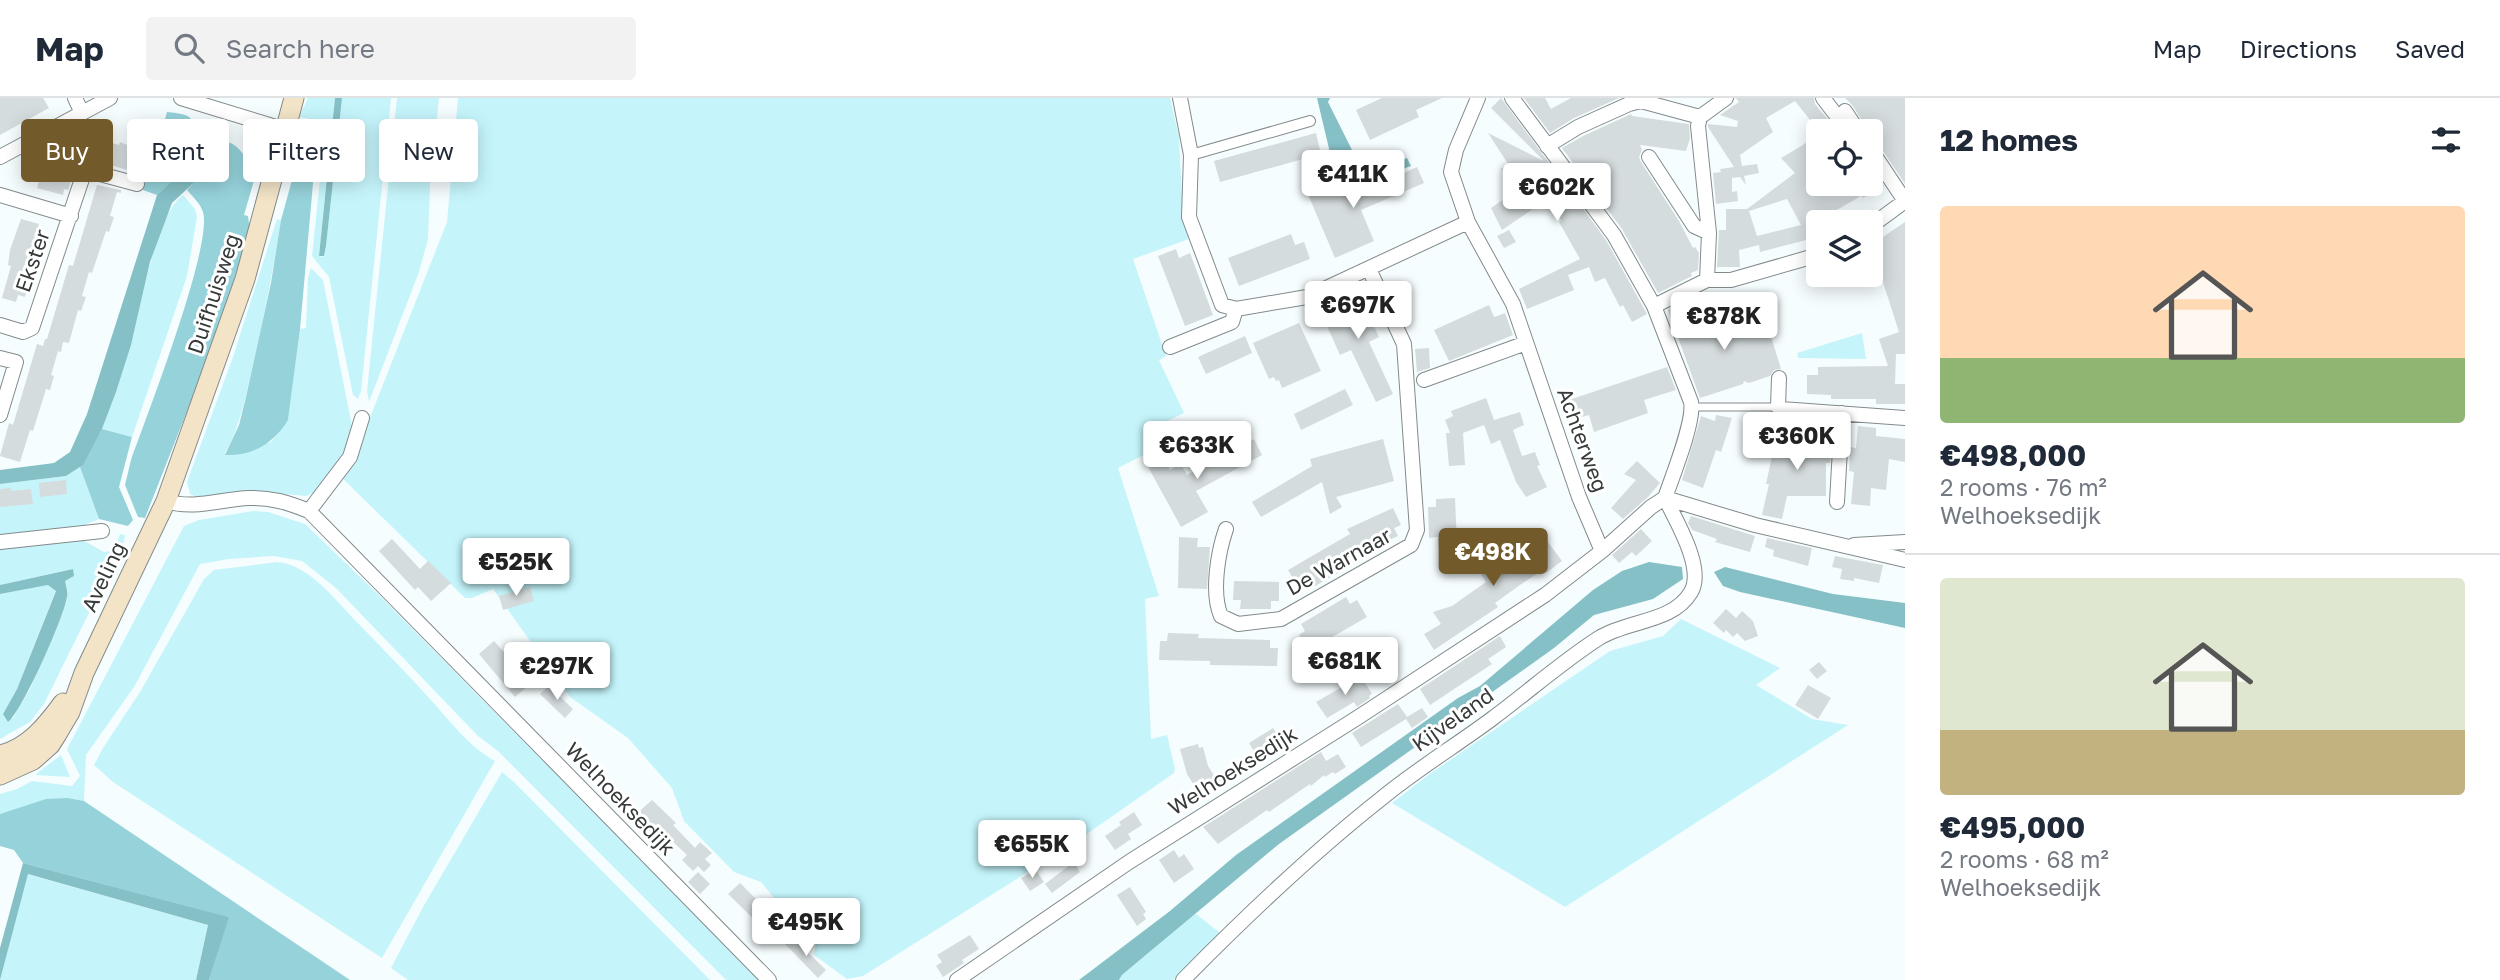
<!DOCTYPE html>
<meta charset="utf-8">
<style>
body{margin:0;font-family:"Golos Text",sans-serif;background:#f2f2f3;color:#1f2937;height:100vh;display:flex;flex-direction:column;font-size:26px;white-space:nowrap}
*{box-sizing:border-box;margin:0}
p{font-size:23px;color:#747a83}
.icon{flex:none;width:38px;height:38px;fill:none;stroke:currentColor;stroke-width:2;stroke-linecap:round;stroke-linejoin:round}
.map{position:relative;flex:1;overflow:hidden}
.side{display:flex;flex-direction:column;background:#fff;width:595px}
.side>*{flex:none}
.hud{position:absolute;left:21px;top:21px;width:665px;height:63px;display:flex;gap:14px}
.tools{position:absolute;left:1806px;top:21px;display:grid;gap:14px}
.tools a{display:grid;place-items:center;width:77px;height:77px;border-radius:7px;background:#fff;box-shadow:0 4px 18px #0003;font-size:35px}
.price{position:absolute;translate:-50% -60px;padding:0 16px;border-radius:7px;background:#fff;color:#222;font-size:23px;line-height:46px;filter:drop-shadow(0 2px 4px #0008)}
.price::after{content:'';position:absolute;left:50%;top:42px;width:21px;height:16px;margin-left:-10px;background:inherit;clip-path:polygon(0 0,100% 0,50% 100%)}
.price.selected{background:#725a2a;color:#fff}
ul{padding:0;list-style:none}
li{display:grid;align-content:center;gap:14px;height:371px;padding:0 35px}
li+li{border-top:2px solid #e0e1e3}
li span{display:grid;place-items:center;height:217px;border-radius:7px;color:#555}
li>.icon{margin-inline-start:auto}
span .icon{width:126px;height:126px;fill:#fffc;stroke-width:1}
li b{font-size:30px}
h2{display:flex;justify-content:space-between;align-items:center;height:84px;padding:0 35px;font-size:30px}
.tag{padding:0 24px;border-radius:7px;background:#fff;box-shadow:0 4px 18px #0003;font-size:24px;line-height:63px}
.tag.selected{background:#725a2a;color:#fff}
header{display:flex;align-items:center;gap:42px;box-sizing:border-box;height:98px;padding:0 35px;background:#fff;border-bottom:2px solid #e0e1e3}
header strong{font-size:33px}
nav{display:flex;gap:38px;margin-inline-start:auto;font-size:24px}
.search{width:490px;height:63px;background:#f2f2f3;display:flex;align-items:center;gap:18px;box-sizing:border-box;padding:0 24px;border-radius:7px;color:#747a83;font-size:26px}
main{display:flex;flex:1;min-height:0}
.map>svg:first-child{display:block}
.green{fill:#c5f5fb}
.forest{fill:#96d2da}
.water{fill:#85c0c7}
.building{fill:#d5dcdd;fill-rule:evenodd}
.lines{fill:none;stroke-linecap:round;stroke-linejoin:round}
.service-casing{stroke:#838a8b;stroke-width:9}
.pedestrian-casing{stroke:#838a8b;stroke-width:12}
.minor-casing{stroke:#838a8b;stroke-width:16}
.secondary-casing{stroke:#838a8b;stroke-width:21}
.service{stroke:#fff;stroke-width:7}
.pedestrian{stroke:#fff;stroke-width:10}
.minor{stroke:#fff;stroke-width:14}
.secondary{stroke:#f3e4c7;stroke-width:19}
.labels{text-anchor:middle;stroke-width:6;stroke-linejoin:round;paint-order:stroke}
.street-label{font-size:21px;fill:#373a3a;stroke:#fff}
</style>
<header>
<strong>Map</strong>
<div class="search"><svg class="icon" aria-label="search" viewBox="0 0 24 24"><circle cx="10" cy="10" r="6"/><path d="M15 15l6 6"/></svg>Search here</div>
<nav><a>Map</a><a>Directions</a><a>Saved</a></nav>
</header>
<main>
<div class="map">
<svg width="1905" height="882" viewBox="0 0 1905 882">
<rect width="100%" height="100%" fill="#f6fdfe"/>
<path class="green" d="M308,0h27l-16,158 5,1 2,-11 16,-148h49l-30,293 -3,8 -5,-4 -24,-118 -17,-21 14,-134 -27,-5z
M397,0h42l-9,86 -2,55 -9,33 -50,130 -2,-11z
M458,0h712l9,39 4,79 6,23 -56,20 33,97 -7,4 25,53 -25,12 8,18 -49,25 41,128 -14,3 6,140 16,-4 8,34 -1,4 -100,70 -211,133 -16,3 -33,-24 2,-12 -33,-34 -22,-27 -27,-10 -50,-51 -12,-33 -44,-50 -58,-41 -77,-108 -21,9h-7l-125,-122 14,-22 15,-34 78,-198z
M183,97l12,14 2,8 -10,59 -55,161 -30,-8c10,-27 20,-54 28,-82 11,-36 24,-131 53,-152z
M277,121l4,1c-7,46 -16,91 -26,137 -8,34 -14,67 -30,97l46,-12 17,-22 12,-91 6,-1 2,-50 3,-10 12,12 4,20 25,126 -1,21 -28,42 -17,7 -33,-3 -74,5 -9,-4 -3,-12 46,-125z
M1862,235l4,26 -68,-1 -1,-5z
M80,369l19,52 -17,7 -82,11v-53l66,-8z
M253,413l15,1 37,12 77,74 377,382h-33l-228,-229 -20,-15 -142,-148 -34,-27 -28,-5 -45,3 -29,5 -66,123 -48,68 -2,46 -16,-3 -68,16v-20l17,-5 15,-8 40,5 8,-10 -13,-27 117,-223 15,-6z
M120,436l5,1 -1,7 -80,162 -14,18 -30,17v-145l48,-9 8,5 -39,99 -14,25 10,4 17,-29 37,-89 -2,-19 9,-5 -2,-7 -72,16v-36l81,-10 23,13 7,-1 5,-5z
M277,464c30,2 55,34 75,55 26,27 53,54 78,82 21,23 37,46 65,62l-113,197 -269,-176 -19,-17 9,-17 37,-56 64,-113 10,-9z
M1681,521l99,49 -24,17 56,34 36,6 -283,182 -173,-104 39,-30 179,-122 53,-15z
M61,657l9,22 -34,-2v-1z
M502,674l12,10 196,198h-302l-17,-12 32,-61z
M27,776l181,51 -12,55h-196z
M1195,815l25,20 -47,47h-54l3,-5z"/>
<path class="forest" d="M167,14c28,3 22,4 35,27l-6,5 -6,21 -14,13 -19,-16 -2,-7z
M220,43c13,0 19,7 26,17l14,2 -16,55 4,1 2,14 -39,120 -66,168 -7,-1 -13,-32 6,-25c15,-42 82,-214 72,-248 -3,-9 -11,-16 -16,-22 13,-13 20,-24 24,-43z
M300,53l11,3 4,7 -15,168 -12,91c-14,23 -35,36 -63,35l14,-30 7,-28 25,-114 10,-63z
M156,70l16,14 -15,13 -14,-5 5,-17z
M102,331l30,8 -13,50 14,33 -5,6 -29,-7 -19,-52z
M68,700l16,3 266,179h-141l19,-63 -205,-54 -9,-13 -14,-4v-32l46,-15z"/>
<path class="water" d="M335,0h7l-16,148 -2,10h-5z
M1317,0h13l-2,4 35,70 44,-14 4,8 -72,25z
M206,41l5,8 -3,14 -7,15 -29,27 -22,59 -19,83 -15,47 -14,37 -19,36 -17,11 -66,8v-14l54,-7 16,-11 17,-38 70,-219 33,-30 6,-21 6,-5z
M1649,464l33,5 1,12 -30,20 -59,16 -40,33 -275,196 -138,115 -19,16 -3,5h-40l91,-69 66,-56 222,-157 22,-12 113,-96 29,-19z
M1725,469l108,27 72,9v25l-165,-36 -17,-6 -9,-14z
M73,471l1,7 -9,5c1,6 3,11 2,16 -3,20 -45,115 -59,125l-5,-8 14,-25 39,-98 -8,-6 -48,9v-9z
M23,765l206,54 -20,63h-13l12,-55 -180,-51 -28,106v-32z"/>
<path class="building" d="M0,0h43l6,10 -49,27z
M1382,0h60l-26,12 3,7 -49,23 -14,-30z
M1501,0l105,142 41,74 -15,8 -9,-17 -3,2 -15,-29 -10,4 -6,-15 -21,8 6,15 -47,19 -8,-20 61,-30 -21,-37 2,-2 -15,-20 -44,30 -11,-22 25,-17 -15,-22 7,-5 -20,-31 56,28 -53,-53z
M1524,0h21l6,11 20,-11h48l-45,20 -24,15z
M1736,0h78l1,6 16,19 -12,8 -24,-30 -29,17 7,14 -33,23 2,11 15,-2 2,9 -15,3 2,9 -6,-8 -8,1v14l5,-1 1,10 -22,3 -3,-31 8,-1 -1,-3 14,-2 -26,-40v-3l29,3 1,-6 -18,-6 19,-13z
M1845,0h60v86l-26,-39 -7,-4 -1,-10h-3l-15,-25z
M1631,16l1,2 57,8 1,14 -4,13 -46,-6 2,5 -3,7 2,5 38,59 14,27 2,-1 4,6 -1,17 -7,3 1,3 -34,17 -36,-64 -60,-81 21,-12z
M1818,33v53h53v-7l4,-3 9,12 -21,12 -2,-2 -33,19 4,7h-14v15l-58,15 -1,-7 -20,5 1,17h-23l2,-37h7v-21h21l48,-36 -14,-15 22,-13zM1787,101l14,26 -44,11 -8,-25z
M1316,35l5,21 -101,28 -6,-21z
M87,38l32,9 1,-3 26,11 -6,21 -52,-16 2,-6 -7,-2z
M36,67l37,10 -5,15 -4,-1 -1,6 -26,-7 2,-7 -7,-2z
M1417,69l7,16 -63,27 13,31 -39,17 -31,-73 24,-7 5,18 19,-8 3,7z
M97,87l24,5v3l-4,-1 -7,24 4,1 -5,15 -3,-1 -14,42 -3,-1 -7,24 4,1 -5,14 -3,-1 -9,33 -6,-1 -2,10 -3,-1 -7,24 3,1 -4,14 -4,-1 -13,42 -3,-1 -10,32 -20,-6 9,-33 4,2 24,-81 6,2 2,-7h2l22,-74 4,1z
M21,121l18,5 -2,7 6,2 -18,64 -7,-2 -2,7 -14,-4 9,-32 -3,-1 2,-15z
M1905,124v132h-9l-1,30h10v20h-29v-5h-45v-4l-24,-1v-19h11v-8l70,-1 -9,-27 20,-7 -28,-87z
M1509,132l7,12 -12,6 -7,-12z
M1291,136l4,11 9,-3 6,17 -71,27 -11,-28z
M1176,151l3,9 11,-5 23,62 -28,11 -27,-70z
M1357,193l22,46 -10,5 24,52 -17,8 -25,-52 -11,5 -19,-42 22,-9 -2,-5z
M1694,206l6,2 9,31 57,-17 15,49 -7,1 -4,6 -21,7 -5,-2 -1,3 -43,14 -32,-88 10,-5 2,4z
M1489,207l5,12 11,-4 8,22 -64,26 -15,-31z
M1299,225l22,48 -39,17 -3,-8 -3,1 -2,-4 -5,2 -16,-36z
M1245,238l7,17 -46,21 -8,-17z
M1429,250l1,20 -13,4 -2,-23z
M1667,269l9,23 -32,10 4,13 -54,19 -5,-17 -24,6 -5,-18z
M1345,291l8,16 -52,25 -7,-16z
M1486,300l8,22 26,-8 4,13 -11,5 9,26 13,-4 5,13 -3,1 10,21 -21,10 -10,-15 -16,-42 -9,4 -7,-19 -21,8 2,32 -16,1 -3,-33h4l-5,-13 8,-4 -2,-5z
M1716,317l16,3 -11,34 -5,-2 -13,38 -21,-8 19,-64 14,5z
M1858,328l18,2v8l29,3v23l-16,-3 -3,31 -15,-2 -1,18 -19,-2 3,-32 -5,-1 1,-24 6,1z
M1807,331h19v10h4v24h-4v33h-39l-5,23 -20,-4 7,-31h-3l8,-37h33z
M1254,341l8,16 -66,36 12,21 -27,15 -34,-62 12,-6 3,5 4,-2 4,8 11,-6 6,11z
M1383,341l11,42 -58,16 6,10 -12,7 -8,-32 -61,35 -9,-15 60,-36 -2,-7z
M1637,363l23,22 -12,14 -25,22 -12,-11 25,-28 -12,-6z
M66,382l1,14 -27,3 -1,-14z
M11,390v3l20,-2 2,15 -33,3v-18z
M1455,400l2,46 -19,1v-8l-9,1 -1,-31h8v-8z
M1393,410l8,17 -7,3 4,8 -48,22 4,6 -46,26 -4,-7 -6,4 -10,-17 62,-36 -3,-5z
M1691,418l64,20 -5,16 -35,-10 2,-3 -25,-9 -4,-7z
M1641,431l11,12 -16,15 -4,-4 -13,11 -7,-8z
M1498,437h3l17,23 27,-20 17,23 -16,12 -2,-3 -6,3 -18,12 -25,18 3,4 -64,43 -10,-16 17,-10 -8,-12 19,-6 34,-24 -6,-10 21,-15 -12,-16z
M1179,439l19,1 -1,9h13l-3,42 -29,-1z
M1767,440l45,10 -4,18 -35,-10 1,-6 -9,-3z
M392,441l28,30 8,-8 23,22 -20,18 -13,-14 -3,3 -36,-39z
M1835,458l48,9 -4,18 -25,-5v3l-14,-2 2,-10 -10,-2z
M1234,483l45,1v19h-8v8h-31l1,-9h-8z
M530,489l4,14 -31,9 -4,-14z
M1346,499l4,7 7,-4 10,17 -59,34 -9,-16 6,-4 -4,-7z
M1726,511l10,9 6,-7 11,10 5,15 -13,5 -8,-8 -4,4 -7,-7 -2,3 -11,-10z
M1168,535l31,1 -1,4 72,2v8h8l-1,18 -67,-1v-4l-51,-1 1,-19h7z
M1500,538l6,11 -18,12 4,5 -62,41 -10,-16z
M494,543l18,20 9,-9 10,9 -21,20 11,-3 7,8 -13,11 -36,-43z
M602,564l2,11 -42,9 -6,-10z
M1819,564l8,9 -10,8 -8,-9z
M1361,578l11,18 -3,2 1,2 -13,9 -3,-5 -27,16 -11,-16z
M1808,587l23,13 -13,21 -23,-14z
M549,588l24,23 -8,9 -25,-24z
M1398,606l9,13 15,-9 6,9 -16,11 -6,-9 -45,28 -9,-14z
M1273,630l11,17 -25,15 -10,-17z
M1198,646l1,4 4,-1 5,19 7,11 10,-6 5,10 -24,14 -2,-4 -5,2 -12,-19 -7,-25z
M1321,654l5,9 12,-7 8,13 -11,7 -2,-2 -8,5 -1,-2 -13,11 -1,-2 -41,28 -2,-2 -49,34 -15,-17z
M652,702l24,23 -3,2 22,23 5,-6 12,11 -7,6 6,6 -7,7 -6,-6 -5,5 -11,-11 5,-5 -17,-16 -8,8 -27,-32z
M1134,714l8,13 -14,9 3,5 -16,11 -10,-14 16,-11 -2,-3z
M1174,752l5,8 5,-4 10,15 -20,14 -15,-23z
M1074,764l6,10 -28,21 -7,-9z
M1035,771l9,13 -14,9 -9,-13z
M698,774l12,12 -10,10 -12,-12z
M740,785l37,37 -11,11 -38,-37z
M1130,789l16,25 -3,2 3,5 -9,7 -20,-31z
M970,837l9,14 -17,11 2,3 -21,14 -7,-11 6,-4 -5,-7z
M792,839l34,33 -8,8 -33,-34z"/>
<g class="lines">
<g class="service-casing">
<path id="service" d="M1693,309h85"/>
</g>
<g class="pedestrian-casing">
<path id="pedestrian" d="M1191,57l119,-34"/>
</g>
<g class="minor-casing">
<path id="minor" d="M75,0l7,15
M181,0l105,32
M1180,0l11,57 -2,62 33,88 14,4
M1478,0l-22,52 -5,22 17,50 45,82 66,193 23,54
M1512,0l102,137 40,71 37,96c4,19 -19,75 -26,96
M1823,0l13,17
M1845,13l13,20
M1700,19l-2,9 11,107 -2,47
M1547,48l31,-19 51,-23 12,-3 59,16 26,-19
M1871,52l34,51
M0,59l110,-59
M1649,59l45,69 15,7
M0,97l71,21
M1871,128l34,-25
M1654,208l53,-26h24l87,-25
M0,227l23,7 9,-4 53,-158 52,14
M1170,249l62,-25 4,-13 71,-12 161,-75
M0,260l16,4 -16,53
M1779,280l-1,29 3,2 124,9
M1424,282l102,-37
M1665,400l90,27 150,35
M166,403c28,9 55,-2 83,-3 22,-1 40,5 60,13l460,469
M1837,404l5,-89
M309,413l41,-54 12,-39
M1226,431c-8,23 -15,64 -5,87l17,8 43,-5 130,-74 6,-15 -13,-186 -35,-75
M0,444l102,-11
M1854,447l51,-3
M957,882l172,-118 228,-144 188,-123 57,-44 49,-44 14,-9
M1183,882c63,-64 128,-126 199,-182 35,-29 75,-53 111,-80 35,-26 70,-57 106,-80 28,-18 74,-15 92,-46 14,-24 -15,-71 -26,-94"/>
</g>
<g class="secondary-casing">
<path id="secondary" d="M0,657c28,-6 47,-30 63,-52
M0,677l33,-15 17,-15 7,-11 13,-22 14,-39 82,-172 79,-222 49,-181"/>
</g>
<use href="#service" class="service"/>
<use href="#pedestrian" class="pedestrian"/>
<use href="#minor" class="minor"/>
<use href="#secondary" class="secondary"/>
</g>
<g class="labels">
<g class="street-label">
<text transform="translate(33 163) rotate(-71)" y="7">Ekster</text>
<text transform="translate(214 196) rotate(-72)" y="7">Duifhuisweg</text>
<text transform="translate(1582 342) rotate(70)" y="7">Achterweg</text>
<text transform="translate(1339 464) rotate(-29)" y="7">De Warnaar</text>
<text transform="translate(104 479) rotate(-65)" y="7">Aveling</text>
<text transform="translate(1453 622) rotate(-35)" y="7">Kijveland</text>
<text transform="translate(1233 673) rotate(-32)" y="7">Welhoeksedijk</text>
<text transform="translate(620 701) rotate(46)" y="7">Welhoeksedijk</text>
</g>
</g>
</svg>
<div class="tools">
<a><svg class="icon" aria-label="locate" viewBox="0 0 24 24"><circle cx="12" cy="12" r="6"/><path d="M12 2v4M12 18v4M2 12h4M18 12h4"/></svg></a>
<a><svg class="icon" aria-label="layers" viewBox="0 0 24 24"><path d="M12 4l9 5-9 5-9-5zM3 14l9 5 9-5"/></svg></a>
</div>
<b class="price" style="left:1353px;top:112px">€411K</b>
<b class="price" style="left:1557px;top:125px">€602K</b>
<b class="price" style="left:1358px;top:243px">€697K</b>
<b class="price" style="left:1724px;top:254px">€878K</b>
<b class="price" style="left:1797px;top:374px">€360K</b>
<b class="price" style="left:1197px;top:383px">€633K</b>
<b class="price selected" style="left:1493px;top:490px">€498K</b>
<b class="price" style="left:516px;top:500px">€525K</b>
<b class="price" style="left:1345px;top:599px">€681K</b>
<b class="price" style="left:557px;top:604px">€297K</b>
<b class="price" style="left:1032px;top:782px">€655K</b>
<b class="price" style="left:806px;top:860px">€495K</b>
<div class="hud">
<a class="tag selected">Buy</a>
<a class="tag">Rent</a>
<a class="tag">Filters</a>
<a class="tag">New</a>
</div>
</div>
<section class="side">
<h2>12 homes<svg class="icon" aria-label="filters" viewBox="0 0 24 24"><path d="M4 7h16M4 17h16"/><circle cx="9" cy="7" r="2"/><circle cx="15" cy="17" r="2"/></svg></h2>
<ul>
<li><span style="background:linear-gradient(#ffd9b3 70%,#8fb573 0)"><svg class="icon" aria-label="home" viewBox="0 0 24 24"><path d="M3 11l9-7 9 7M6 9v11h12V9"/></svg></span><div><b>€498,000</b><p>2 rooms · 76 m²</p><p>Welhoeksedijk</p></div></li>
<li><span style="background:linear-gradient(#dfe7d0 70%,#c2b280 0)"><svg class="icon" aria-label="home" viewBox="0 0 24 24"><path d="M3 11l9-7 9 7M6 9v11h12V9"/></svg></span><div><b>€495,000</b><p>2 rooms · 68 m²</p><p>Welhoeksedijk</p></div></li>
</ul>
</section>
</main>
